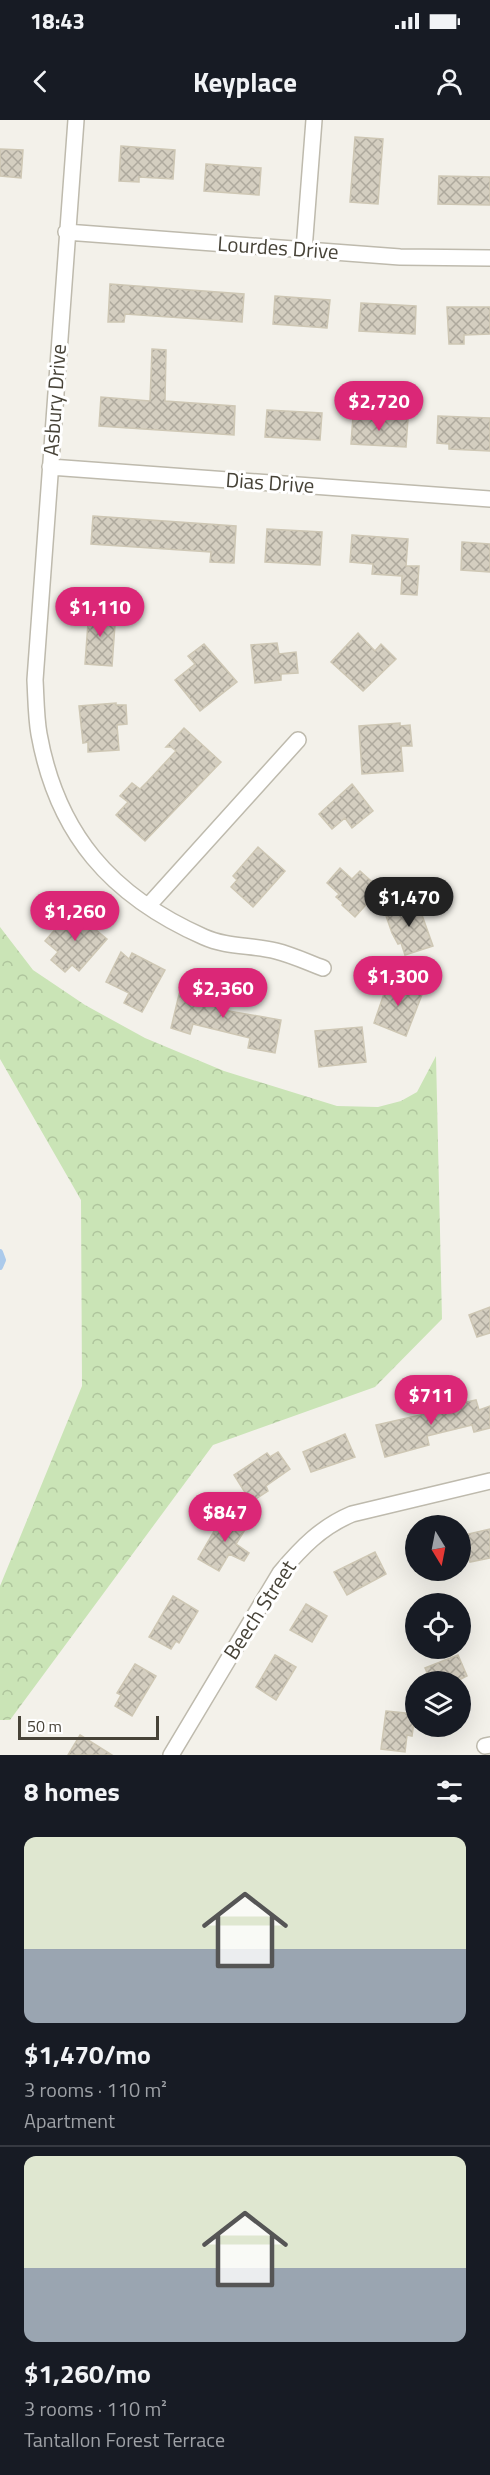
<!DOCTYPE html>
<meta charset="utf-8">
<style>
body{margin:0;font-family:"Titillium Web",sans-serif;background:#20242c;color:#f1f3f6;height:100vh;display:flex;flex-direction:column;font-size:22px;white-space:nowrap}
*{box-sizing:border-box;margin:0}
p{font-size:20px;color:#9ea1a6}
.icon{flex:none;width:33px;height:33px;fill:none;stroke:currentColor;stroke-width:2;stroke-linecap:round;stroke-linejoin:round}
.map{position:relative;height:1635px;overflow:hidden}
.sheet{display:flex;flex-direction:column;background:#171b24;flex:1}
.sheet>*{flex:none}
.needle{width:39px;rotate:170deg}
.controls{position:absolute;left:405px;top:1395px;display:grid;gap:12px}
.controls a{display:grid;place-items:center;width:66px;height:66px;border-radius:50%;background:#171b24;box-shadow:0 6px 24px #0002;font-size:30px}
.scale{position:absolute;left:18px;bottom:15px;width:141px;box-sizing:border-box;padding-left:6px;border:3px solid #474338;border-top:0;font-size:16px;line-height:21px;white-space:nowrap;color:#474338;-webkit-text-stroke:4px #fff;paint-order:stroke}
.price{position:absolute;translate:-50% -51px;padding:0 14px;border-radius:21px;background:#db2777;color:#fff;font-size:20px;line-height:39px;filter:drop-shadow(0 2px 3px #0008)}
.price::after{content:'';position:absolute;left:50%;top:36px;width:18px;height:14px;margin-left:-9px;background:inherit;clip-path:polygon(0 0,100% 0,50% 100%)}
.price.current{background:#222;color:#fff}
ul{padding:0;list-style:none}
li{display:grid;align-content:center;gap:12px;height:318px;padding:0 24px}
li+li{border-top:2px solid #363941}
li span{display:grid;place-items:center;height:186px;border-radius:12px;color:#555}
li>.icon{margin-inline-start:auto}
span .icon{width:108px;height:108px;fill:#fffc;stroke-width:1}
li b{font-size:26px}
h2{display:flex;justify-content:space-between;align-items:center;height:72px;padding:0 24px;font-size:26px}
.status{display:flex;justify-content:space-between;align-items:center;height:42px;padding:0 30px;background:#171b24;direction:ltr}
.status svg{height:16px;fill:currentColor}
header{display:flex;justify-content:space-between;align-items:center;height:78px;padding:0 24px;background:#171b24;font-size:27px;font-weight:700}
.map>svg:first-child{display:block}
.forest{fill:url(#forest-crowns)}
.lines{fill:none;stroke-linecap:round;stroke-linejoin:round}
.stream{stroke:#abcaeb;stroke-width:6}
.building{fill:url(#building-cross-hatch);stroke:#cec7b4;stroke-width:1.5}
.minor-casing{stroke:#bebaad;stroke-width:18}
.minor{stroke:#fff;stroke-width:15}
.labels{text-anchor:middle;stroke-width:6;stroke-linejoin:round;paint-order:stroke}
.street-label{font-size:21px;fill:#474338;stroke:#fff}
</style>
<div class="status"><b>18:43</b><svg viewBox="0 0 49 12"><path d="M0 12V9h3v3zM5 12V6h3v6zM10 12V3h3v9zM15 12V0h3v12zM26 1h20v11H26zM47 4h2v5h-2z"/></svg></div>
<header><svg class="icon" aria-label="back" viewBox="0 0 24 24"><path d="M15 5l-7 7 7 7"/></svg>Keyplace<svg class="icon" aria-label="person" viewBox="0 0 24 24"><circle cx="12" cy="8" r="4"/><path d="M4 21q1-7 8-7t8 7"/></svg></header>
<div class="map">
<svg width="490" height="1635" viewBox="0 0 490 1635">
<defs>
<pattern id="forest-crowns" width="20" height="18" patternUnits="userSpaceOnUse" patternTransform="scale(1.5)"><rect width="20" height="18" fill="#cae4b6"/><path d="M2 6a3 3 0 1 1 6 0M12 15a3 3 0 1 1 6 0" fill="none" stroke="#afc59d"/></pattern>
<pattern id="building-cross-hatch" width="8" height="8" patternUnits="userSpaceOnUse" patternTransform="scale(1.5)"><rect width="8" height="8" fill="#d4cec0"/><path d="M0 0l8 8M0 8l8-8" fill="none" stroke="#aea99d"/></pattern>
</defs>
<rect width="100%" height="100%" fill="#f3f1ea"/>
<path class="forest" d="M0,807l33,43 52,35 60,33 79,33 113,35 41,1 23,-6 16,-9 19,-36 6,263 -67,68 -162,58 -203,275h-10v-134l82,-200 -1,-186 -81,-141z"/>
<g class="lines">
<path class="stream" d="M0,1132l3,8 -3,7"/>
</g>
<path class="building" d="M355,17l28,2 -5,65 -28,-2z
M121,26l54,4 -2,29 -34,-2v5l-20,-1z
M0,29l23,1 -2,28 -21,-2z
M206,44l55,4 -2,27 -55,-4z
M439,56l51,1v28l-52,-1z
M110,164l134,10 -2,28 -117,-8 -1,8h-16z
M275,176l55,4 -3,28 -54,-4z
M361,183l55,3 -1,28 -56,-3z
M447,187h43v27l-26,1v9h-15z
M152,229l14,1 -1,51 70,5 -1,29 -135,-9 2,-29 49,4z
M267,290l55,3 -2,27 -55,-3z
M353,296l55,3 -2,28 -55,-3z
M438,296l52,2v33l-41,-2v-5l-12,-1z
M93,396l143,10 -2,37 -24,-1 1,-10 -120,-8z
M267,409l55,3 -2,33 -55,-3z
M352,415l56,4 -2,27h13l-2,29 -16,-1 1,-18 -30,-2 1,-10 -23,-2z
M462,422l28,2v28l-29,-2z
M89,489l27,2 -4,55 -27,-2z
M358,513l17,18 6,-7 15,15 -33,32 -32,-29z
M277,523l2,11 17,-2 2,21 -17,1v6l-26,3 -4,-38z
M204,524l33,38 -37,29 -25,-31 20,-16 -7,-8z
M116,583v2h10l1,19 -10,1 2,25 -31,2v-10l-5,1 -4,-37z
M400,603v3l10,-1 2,21h-11l2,25 -41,3 -3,-48z
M184,608l37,34 -76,79 -29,-26 12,-13 -8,-6 12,-13 8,6 8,-8 28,-30 -5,-4h-5z
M352,664l21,27 -21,17 -7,-10 -13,11 -13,-15z
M258,727l27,24 -32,36 -22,-20 6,-7 -4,-4z
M340,748l12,11 8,-8 20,18 -25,28 -13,-12 1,-2 -7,-6 3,-3 -12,-11z
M417,781l16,45 -28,9 -4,-12 -3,1 -6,-11 -7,-20z
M72,790l35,29 -28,32 -7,-6 -7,7 -14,-12 7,-8 -13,-11z
M121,832l8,7 3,-6 33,17 -23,42 -18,-9 5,-10 -23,-11z
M389,859l34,13 -17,44 -32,-13z
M182,862l36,13 -1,4 9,3 -3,8 58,10 -6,33 -27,-5 2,-10 -57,-14 -3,10 -19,-6z
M362,907l4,35 -47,5 -4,-36z
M490,1187v26l-13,4 -8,-22z
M466,1280l1,2 9,-2 3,10 11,-4v22l-16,4 -2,-7 -45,11 2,9 -44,12 -9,-32 62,-14 -1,-4z
M345,1314l10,23 -44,15 -8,-20z
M278,1332l12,17 -24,17 2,5 -17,11 -17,-27 33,-22 3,4z
M225,1392l23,13 -12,19 13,9 -5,8 -15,-7 -10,17 -21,-12z
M490,1409v29l-20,4 -6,-27z
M375,1432l11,22 -39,21 -13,-23z
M173,1476l25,15 -19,32 -3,-2 -5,8 -22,-12z
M306,1484l21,12 -15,26 -22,-12z
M275,1535l21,12 -20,33 -20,-13z
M458,1535l9,21 -12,6h-24l-6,-14z
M135,1544l21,12 -24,40 -17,-10 6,-11 -4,-2z
M386,1591l29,3 -3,22 -5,-1 -2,17 -24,-3z
M80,1615l32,20h-44z"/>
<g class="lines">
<g class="minor-casing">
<path id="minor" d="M76,0l-41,560c1,18 1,37 4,54 18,100 72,162 165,203 22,10 48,8 72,14 16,4 31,11 47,17
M66,112l334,25 90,1
M304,130l10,-130
M50,347l440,32
M149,785l149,-165
M485,1626l5,-1
M171,1635l109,-182c21,-25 41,-46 72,-59l138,-33"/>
</g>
<use href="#minor" class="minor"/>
</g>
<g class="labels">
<g class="street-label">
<text transform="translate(278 128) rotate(4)" y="7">Lourdes Drive</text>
<text transform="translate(55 280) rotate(-86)" y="7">Asbury Drive</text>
<text transform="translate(270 363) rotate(4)" y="7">Dias Drive</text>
<text transform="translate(260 1490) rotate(-57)" y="7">Beech Street</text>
</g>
</g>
</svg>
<div class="controls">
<a><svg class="needle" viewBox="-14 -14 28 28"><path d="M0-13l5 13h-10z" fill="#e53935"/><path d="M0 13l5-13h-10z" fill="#9ea1a6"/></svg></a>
<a><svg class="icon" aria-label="locate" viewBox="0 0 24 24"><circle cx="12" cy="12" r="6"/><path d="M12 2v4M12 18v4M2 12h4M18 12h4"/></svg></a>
<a><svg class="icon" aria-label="layers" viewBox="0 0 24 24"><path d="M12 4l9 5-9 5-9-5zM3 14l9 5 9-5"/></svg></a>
</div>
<div class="scale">50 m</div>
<b class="price" style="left:379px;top:312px">$2,720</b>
<b class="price" style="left:100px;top:518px">$1,110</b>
<b class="price current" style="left:409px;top:808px">$1,470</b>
<b class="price" style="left:75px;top:822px">$1,260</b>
<b class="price" style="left:398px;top:887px">$1,300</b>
<b class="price" style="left:223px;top:899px">$2,360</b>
<b class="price" style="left:431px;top:1306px">$711</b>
<b class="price" style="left:225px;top:1423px">$847</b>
</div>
<section class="sheet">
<h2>8 homes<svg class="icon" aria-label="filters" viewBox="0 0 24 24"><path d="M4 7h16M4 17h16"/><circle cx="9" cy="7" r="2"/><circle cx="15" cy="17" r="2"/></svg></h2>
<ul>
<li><span style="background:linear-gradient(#dfe7d0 60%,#9aa5b1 0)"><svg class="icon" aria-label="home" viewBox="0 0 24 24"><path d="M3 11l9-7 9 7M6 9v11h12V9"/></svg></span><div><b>$1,470/mo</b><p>3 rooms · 110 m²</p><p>Apartment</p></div></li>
<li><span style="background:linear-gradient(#dfe7d0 60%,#9aa5b1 0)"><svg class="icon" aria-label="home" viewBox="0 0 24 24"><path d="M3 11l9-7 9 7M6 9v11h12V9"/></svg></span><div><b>$1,260/mo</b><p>3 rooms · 110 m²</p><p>Tantallon Forest Terrace</p></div></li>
</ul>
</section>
